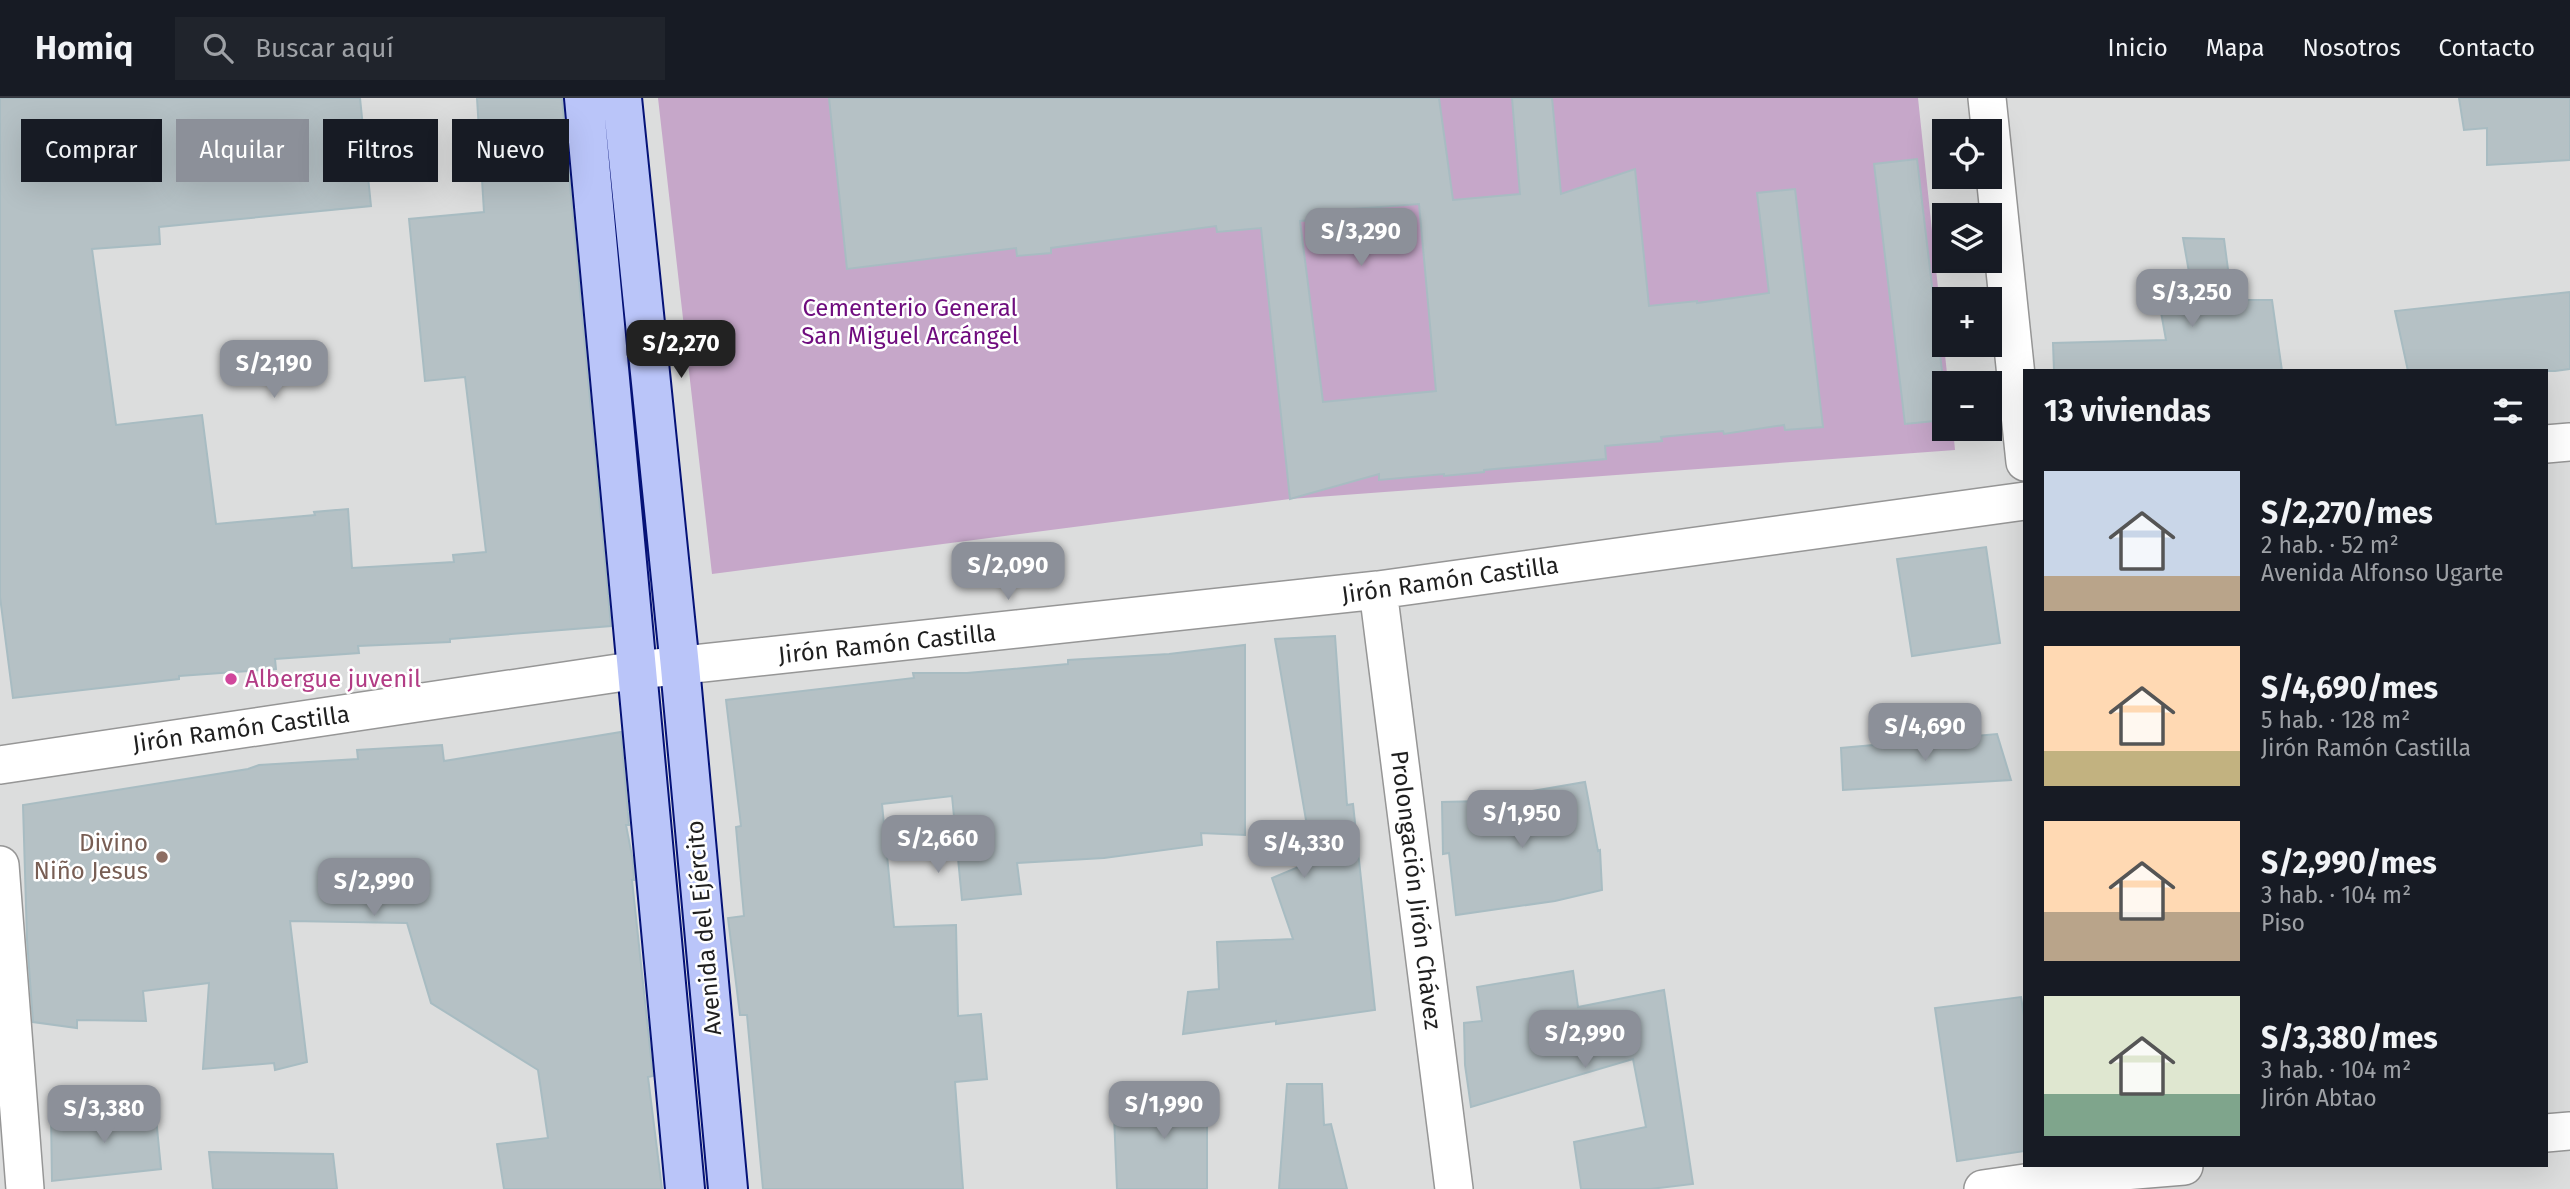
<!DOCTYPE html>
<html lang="es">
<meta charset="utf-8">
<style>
body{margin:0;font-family:"Fira Sans",sans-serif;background:#20242c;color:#f1f3f6;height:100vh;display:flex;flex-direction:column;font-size:26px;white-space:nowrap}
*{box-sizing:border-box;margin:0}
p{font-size:23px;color:#9ea1a6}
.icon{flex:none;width:38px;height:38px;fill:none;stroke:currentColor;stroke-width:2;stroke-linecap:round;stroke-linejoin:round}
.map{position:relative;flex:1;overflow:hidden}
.details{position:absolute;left:2023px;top:271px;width:525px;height:798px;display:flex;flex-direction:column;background:#171b24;border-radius:0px;box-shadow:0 7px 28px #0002}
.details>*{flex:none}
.banner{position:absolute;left:21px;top:21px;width:665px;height:63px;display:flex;gap:14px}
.fabs{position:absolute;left:1932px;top:21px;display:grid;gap:14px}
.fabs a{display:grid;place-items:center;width:70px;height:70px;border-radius:0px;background:#171b24;box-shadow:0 7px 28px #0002;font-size:35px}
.price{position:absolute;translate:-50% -60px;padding:0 16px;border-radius:14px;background:#8c9099;color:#fff;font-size:23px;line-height:46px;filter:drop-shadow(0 2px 4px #0008)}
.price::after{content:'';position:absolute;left:50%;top:42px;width:21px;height:16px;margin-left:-10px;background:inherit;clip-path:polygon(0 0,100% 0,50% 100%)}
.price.on{background:#222;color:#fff}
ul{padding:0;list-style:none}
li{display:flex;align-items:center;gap:21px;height:175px;padding:0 21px}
li span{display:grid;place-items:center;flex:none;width:196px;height:140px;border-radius:0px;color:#555}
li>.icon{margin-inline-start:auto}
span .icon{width:84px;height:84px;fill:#fffc;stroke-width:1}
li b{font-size:30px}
h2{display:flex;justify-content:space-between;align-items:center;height:84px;padding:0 21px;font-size:30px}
.chip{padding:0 24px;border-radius:0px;background:#171b24;box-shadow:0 7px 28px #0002;font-size:24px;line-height:63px}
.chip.on{background:#8c9099;color:#fff}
header{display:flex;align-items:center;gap:42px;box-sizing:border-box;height:98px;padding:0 35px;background:#171b24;border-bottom:2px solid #363941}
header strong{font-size:33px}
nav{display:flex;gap:38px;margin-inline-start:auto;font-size:24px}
.search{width:490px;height:63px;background:#20242c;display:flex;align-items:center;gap:18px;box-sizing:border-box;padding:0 24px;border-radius:0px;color:#9ea1a6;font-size:26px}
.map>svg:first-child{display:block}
.residential{fill:#dcdddd;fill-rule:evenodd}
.cemetery{fill:#c6a7c9}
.building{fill:#b5c1c5;stroke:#a8bcc2;stroke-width:2;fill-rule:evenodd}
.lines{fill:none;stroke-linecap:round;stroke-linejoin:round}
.street-casing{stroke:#969696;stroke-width:40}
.secondary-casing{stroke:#051277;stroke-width:42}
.street{stroke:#fff;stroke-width:37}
.secondary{stroke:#bac5f9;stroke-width:38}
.hotel-dot{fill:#d1479c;stroke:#fff;stroke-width:2.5}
.education-dot{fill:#8d6e63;stroke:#fff;stroke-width:2.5}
.labels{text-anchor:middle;stroke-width:5;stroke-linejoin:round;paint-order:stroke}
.park-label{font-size:24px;fill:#6f0c7e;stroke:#fff}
.street-label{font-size:24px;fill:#1f1f1f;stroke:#fff}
.hotel-label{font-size:24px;fill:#b23c85;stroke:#fff;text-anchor:start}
.education-label{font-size:24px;fill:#785e54;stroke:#fff;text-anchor:end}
</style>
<header>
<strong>Homiq</strong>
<div class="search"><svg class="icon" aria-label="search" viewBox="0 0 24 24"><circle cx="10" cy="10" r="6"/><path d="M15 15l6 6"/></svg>Buscar aquí</div>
<nav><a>Inicio</a><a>Mapa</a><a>Nosotros</a><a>Contacto</a></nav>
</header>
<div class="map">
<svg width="2570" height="1091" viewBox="0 0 2570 1091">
<rect width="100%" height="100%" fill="#e5ebf0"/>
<path class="residential" d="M0,0h2570v1091h-2570zM1944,33h46v46h-46zM1944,117h46v46h-46zM1944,201h46v46h-46zM2025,273h521v795h-521zM1944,285h46v46h-46z"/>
<path class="cemetery" d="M658,0h1260l30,285h-4v46h9l2,21 -665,49 -578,75z"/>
<path class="building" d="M0,0h360l11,108 -212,21 1,17 -68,5 24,176 86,-10 14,109 99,-9 -1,-3 34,-3 4,59 102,-6 -1,-7 33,-3 -21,-175 -40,4 -16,-162 75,-7 -7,-114h85l49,528 -161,13v3l-92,4 1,7 -84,6 1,10 -97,7v3l-166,19 -13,-101z
M829,0h610l14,102 67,-6 -8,-96h40l9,96 74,-25 14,137 48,-5v2l72,-10 -12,-100 38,-4 28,238 -38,3 -1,-5 -60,9 -1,-3 -62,6 1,4 -57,5 1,13 -122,11v2l-40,4v-2l-65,6v-6l-89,25 -29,-271 -44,4 -1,-6 -165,22v5l-34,3 -1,-8 -169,21zM1419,106l17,187 -113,11 -23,-181 40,-3v-8z
M2459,0h111v62l-83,5v-37l-23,2z
M1917,61l27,229v32l-39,4 -31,-260z
M2183,140l41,1 8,61h40l10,71h-228l-1,-28 113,-3 -7,-39 34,-6z
M2570,194v77l-15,2h-147l-13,-60z
M1986,449l14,96 -88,13 -15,-97z
M1335,538l12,169 6,-1 22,206 -99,14v-3l-93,13 5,-42 31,-3 -2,-47 76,-3 -21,-61 41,-17 -38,-222z
M1245,547v190l-44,-2 1,12 -98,13 -87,5 4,31 -59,6 -10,-104 -70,8 12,123 62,-2 2,91 23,-2 6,65 -32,3 8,107h-200l-16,-174h-7l-12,-97 16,-2 -8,-89 5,-1 -15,-126 188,-22 -1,-5h54l101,-9v-4l101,-6z
M621,634l8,93h-3l7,36 1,19h-2l21,196 -5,1 14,112h-158l-7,-45 51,-6 -10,-68 -107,-67 -24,-80 -117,-2 17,141 -32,8 -1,-7 -71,6 6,-86 -66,8 3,30 -69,-1v8l-44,-6 -6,-82 -4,-135 225,-36 11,-4 99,-6 -1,-9 85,-5 2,16z
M1997,636l14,46 -168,10 -2,-42z
M1585,684l13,69 2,-1 2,40 -47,11 -99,14 -7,-62 -6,1 -1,-52 86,-2 -2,-8z
M1573,873l5,36 86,-17 29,194 -43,5h-69l-7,-47 72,-15 -13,-68 -162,48 -6,-42 -1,-42 18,-2 -5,-34z
M2021,899l4,25v129l-68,10 -22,-153z
M1164,986h43v105h-90l-3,-74h19l7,-16 25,-1z
M1287,986h35l2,41 7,-1 16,65h-68z
M155,1009l6,62 -109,12 -1,-65h51z
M209,1054l124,2 4,35h-124z"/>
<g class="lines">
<g class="street-casing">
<path id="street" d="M1987,0l38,364
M2546,346l24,-2
M1378,492l76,599
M0,667l638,-95 740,-80 647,-89
M0,767l25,324
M2546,1035l24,-2
M1983,1091l105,-15 96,-8"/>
</g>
<g class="secondary-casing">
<path id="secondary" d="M584,0l101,1091
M622,0l58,569 48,522"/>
</g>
<use href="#street" class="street"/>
<use href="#secondary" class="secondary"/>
</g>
<circle class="hotel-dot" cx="231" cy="581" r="7"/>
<circle class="education-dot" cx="162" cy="759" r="7"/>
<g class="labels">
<g class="park-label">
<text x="910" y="218">Cementerio General<tspan x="910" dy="28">San Miguel Arcángel</tspan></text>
</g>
<g class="street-label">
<text transform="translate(1450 482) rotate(-8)" y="8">Jirón Ramón Castilla</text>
<text transform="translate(887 546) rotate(-6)" y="8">Jirón Ramón Castilla</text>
<text transform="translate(241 631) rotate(-8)" y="8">Jirón Ramón Castilla</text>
<text transform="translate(1416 792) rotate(83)" y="8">Prolongación Jirón Chávez</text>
<text transform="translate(704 830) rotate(-95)" y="8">Avenida del Ejército</text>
</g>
<g class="hotel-label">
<text x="245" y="589">Albergue juvenil</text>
</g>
<g class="education-label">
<text x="148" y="753">Divino<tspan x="148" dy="28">Niño Jesus</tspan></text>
</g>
</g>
</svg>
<div class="fabs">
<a><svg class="icon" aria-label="locate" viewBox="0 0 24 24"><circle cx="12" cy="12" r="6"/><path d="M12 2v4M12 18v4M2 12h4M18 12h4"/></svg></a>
<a><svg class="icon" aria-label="layers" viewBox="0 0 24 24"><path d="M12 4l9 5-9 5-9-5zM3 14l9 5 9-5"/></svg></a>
<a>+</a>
<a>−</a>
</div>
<b class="price" style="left:1361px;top:170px">S/3,290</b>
<b class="price" style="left:2192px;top:231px">S/3,250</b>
<b class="price on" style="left:681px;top:282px">S/2,270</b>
<b class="price" style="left:274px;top:302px">S/2,190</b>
<b class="price" style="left:1008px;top:504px">S/2,090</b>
<b class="price" style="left:1925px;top:665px">S/4,690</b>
<b class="price" style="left:1522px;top:752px">S/1,950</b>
<b class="price" style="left:938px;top:777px">S/2,660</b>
<b class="price" style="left:1304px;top:782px">S/4,330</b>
<b class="price" style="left:374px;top:820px">S/2,990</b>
<b class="price" style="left:1585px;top:972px">S/2,990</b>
<b class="price" style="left:1164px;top:1043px">S/1,990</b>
<b class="price" style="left:104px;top:1047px">S/3,380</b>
<div class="banner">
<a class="chip">Comprar</a>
<a class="chip on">Alquilar</a>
<a class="chip">Filtros</a>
<a class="chip">Nuevo</a>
</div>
<section class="details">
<h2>13 viviendas<svg class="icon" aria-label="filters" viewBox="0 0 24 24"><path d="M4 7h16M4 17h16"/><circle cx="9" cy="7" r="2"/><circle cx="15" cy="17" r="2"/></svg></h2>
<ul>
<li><span style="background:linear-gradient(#c9d6e8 75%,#b9a48a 0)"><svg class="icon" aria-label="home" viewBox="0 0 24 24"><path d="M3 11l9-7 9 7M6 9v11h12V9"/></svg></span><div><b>S/2,270/mes</b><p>2 hab. · 52 m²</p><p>Avenida Alfonso Ugarte</p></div></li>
<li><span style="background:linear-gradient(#ffd9b3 75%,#c2b280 0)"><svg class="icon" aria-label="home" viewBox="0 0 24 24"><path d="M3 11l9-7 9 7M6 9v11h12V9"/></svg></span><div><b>S/4,690/mes</b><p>5 hab. · 128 m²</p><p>Jirón Ramón Castilla</p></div></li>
<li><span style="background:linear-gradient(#ffd9b3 65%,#b9a48a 0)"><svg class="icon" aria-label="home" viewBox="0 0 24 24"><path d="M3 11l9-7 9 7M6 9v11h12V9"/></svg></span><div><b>S/2,990/mes</b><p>3 hab. · 104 m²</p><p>Piso</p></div></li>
<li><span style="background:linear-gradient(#dfe7d0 70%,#7fa58c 0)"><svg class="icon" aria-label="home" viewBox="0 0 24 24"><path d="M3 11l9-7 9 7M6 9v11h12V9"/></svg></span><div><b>S/3,380/mes</b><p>3 hab. · 104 m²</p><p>Jirón Abtao</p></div></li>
</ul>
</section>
</div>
